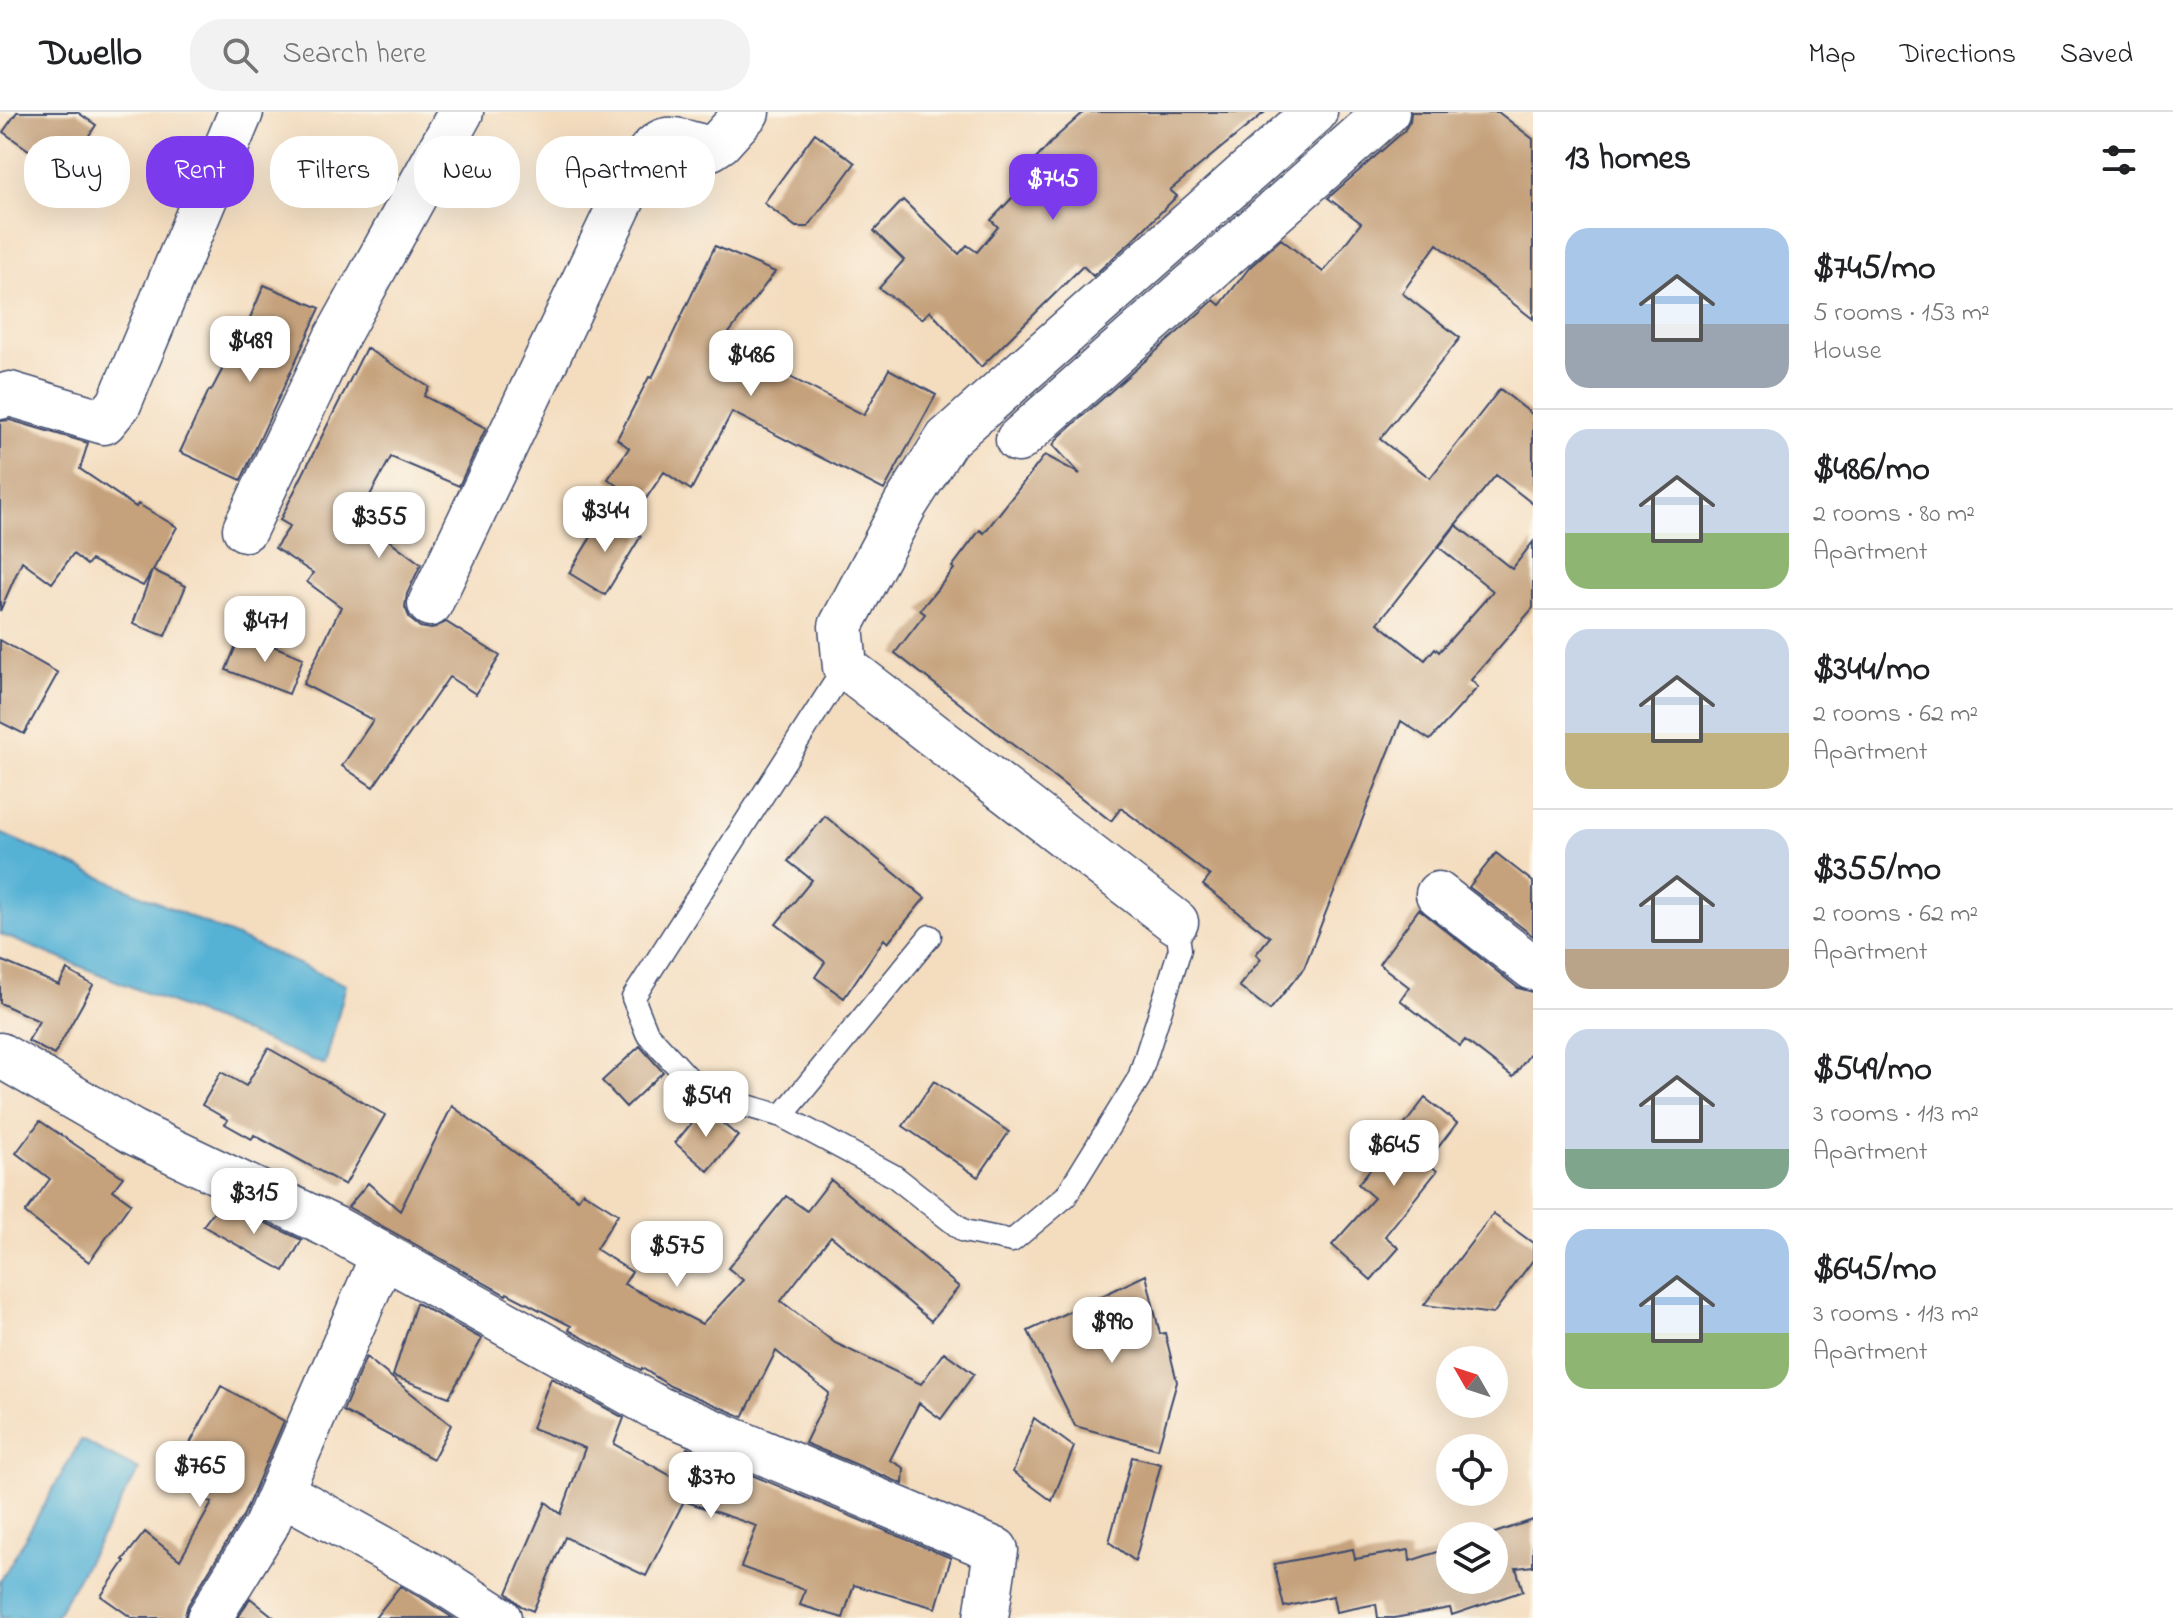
<!DOCTYPE html>
<meta charset="utf-8">
<style>
body{margin:0;font-family:"Indie Flower",sans-serif;background:#f2f2f2;color:#202124;height:100vh;display:flex;flex-direction:column;font-size:30px;white-space:nowrap}
*{box-sizing:border-box;margin:0}
p{font-size:26px;color:#757577}
.icon{flex:none;width:44px;height:44px;fill:none;stroke:currentColor;stroke-width:2;stroke-linecap:round;stroke-linejoin:round}
.map{position:relative;flex:1;overflow:hidden}
.sheet{display:flex;flex-direction:column;background:#fff;width:640px}
.sheet>*{flex:none}
.guide{position:absolute;left:24px;top:24px;width:760px;height:72px;display:flex;gap:16px}
.needle{width:52px;rotate:309deg}
.fabs{position:absolute;left:1436px;top:1234px;display:grid;gap:16px}
.fabs a{display:grid;place-items:center;width:72px;height:72px;border-radius:50%;background:#fff;box-shadow:0 8px 32px #0002;font-size:40px}
.price{position:absolute;translate:-50% -68px;padding:0 18px;border-radius:16px;background:#fff;color:#222;font-size:26px;line-height:52px;filter:drop-shadow(0 2px 4px #0008)}
.price::after{content:'';position:absolute;left:50%;top:48px;width:24px;height:18px;margin-left:-12px;background:inherit;clip-path:polygon(0 0,100% 0,50% 100%)}
.price.on{background:#7c3aed;color:#fff}
ul{padding:0;list-style:none}
li{display:flex;align-items:center;gap:24px;height:200px;padding:0 32px}
li+li{border-top:2px solid #e0e0e0}
li span{display:grid;place-items:center;flex:none;width:224px;height:160px;border-radius:24px;color:#555}
li>.icon{margin-inline-start:auto}
span .icon{width:96px;height:96px;fill:#fffc;stroke-width:1}
li b{font-size:34px}
h2{display:flex;justify-content:space-between;align-items:center;height:96px;padding:0 32px;font-size:34px}
.pill{padding:0 28px;border-radius:32px;background:#fff;box-shadow:0 8px 32px #0002;font-size:28px;line-height:72px}
.pill.on{background:#7c3aed;color:#fff}
header{display:flex;align-items:center;gap:48px;box-sizing:border-box;height:112px;padding:0 40px;background:#fff;border-bottom:2px solid #e0e0e0}
header strong{font-size:38px}
nav{display:flex;gap:44px;margin-inline-start:auto;font-size:28px}
.search{width:560px;height:72px;background:#f2f2f2;display:flex;align-items:center;gap:20px;box-sizing:border-box;padding:0 28px;border-radius:32px;color:#757577;font-size:30px}
main{display:flex;flex:1;min-height:0}
.map>svg:first-child{display:block}
.water{fill:#57b2d5;stroke:#39709a;stroke-width:2}
.building{fill:#c5a17c}
.lines{fill:none;stroke-linecap:round;stroke-linejoin:round}
.service-casing{stroke:#3c496d;stroke-width:25}
.minor-casing{stroke:#3c496d;stroke-width:47}
.service{stroke:#fff;stroke-width:22}
.minor{stroke:#fff;stroke-width:44}
</style>
<header>
<strong>Dwello</strong>
<div class="search"><svg class="icon" aria-label="search" viewBox="0 0 24 24"><circle cx="10" cy="10" r="6"/><path d="M15 15l6 6"/></svg>Search here</div>
<nav><a>Map</a><a>Directions</a><a>Saved</a></nav>
</header>
<main>
<div class="map">
<svg width="1533" height="1506" viewBox="0 0 1533 1506">
<rect width="100%" height="100%" fill="#fbf7ec"/>
<filter id="ink" filterUnits="userSpaceOnUse"><feTurbulence type="fractalNoise" baseFrequency=".0125" numOctaves="2"/><feDisplacementMap in="SourceGraphic" scale="16" xChannelSelector="R" yChannelSelector="G"/><feConvolveMatrix kernelMatrix="1 2 1 2 8 2 1 2 1" color-interpolation-filters="sRGB"/></filter>
<filter id="wash" filterUnits="userSpaceOnUse"><feTurbulence type="fractalNoise" baseFrequency=".006" numOctaves="4" result="noise"/><feDisplacementMap in="SourceGraphic" scale="32" xChannelSelector="R" yChannelSelector="G"/><feGaussianBlur stdDeviation="1.8" result="paint"/><feColorMatrix in="noise" values="0 0 0 0 0 0 0 0 0 0 0 0 0 0 0 0 0 1.4 0 .05"/><feComposite in="paint" operator="in"/></filter>
<g filter="url(#wash)">
<rect width="100%" height="100%" fill="#f4ddbf"/>
<path class="water" d="M0,721l346,152 -21,80 -325,-131z
M81,1328l58,30 -84,148h-55v-36z"/>
<g id="blocks">
<path class="building" d="M17,0h60l19,13 -33,49 -60,-42z
M1084,0h181l-95,78 7,6 -44,44 -40,36 -10,-10 -102,101 -51,-56 -8,8 -43,-31 25,-28 -30,-29 29,-31 56,54 8,-9 10,7 21,-25 -7,-7 41,-43 -7,-6 30,-33z
M1411,0h87l35,27v180l-96,-75 -35,49 58,45 -80,101 50,39 70,-89 33,26v89l-37,-29 -41,50 -77,98 47,37 10,-12 4,4 54,-61 -54,-44 17,-22 56,44 21,-27v66l-62,72 7,7 -48,53 -29,-19 -97,247 -34,42 -31,-24 22,-27 -5,-5 14,-17 -67,-52 7,-9 -89,-68 -10,13 -216,-168 30,-39 -5,-4 34,-41 -2,-2 28,-37 4,3 61,-78 35,19 -27,-29 7,-9 154,-136 6,5 30,-38 31,-28 42,33 38,-49 -33,-25 76,-67 6,-10z
M815,21l40,30 -47,64h-12l-32,-24z
M715,134l60,26 -52,69 26,22 4,-5 111,57 25,-46 47,26 -52,95 -152,-78 -41,78 -27,-18 -21,31 -35,-24 21,-31 -12,-9 32,-62 3,1z
M264,173l56,23 -79,172 -61,-28 29,-62 2,1 22,-42 3,2z
M366,236l63,39 -5,9 62,32 -27,58 -68,-29 -33,60 63,47 -14,30 -2,13 5,12 10,8 11,2 15,-7 54,34 -24,38 -27,-17 -76,110 -31,-21 31,-46 -70,-36 38,-77 -34,-25 6,-9 -38,-25 15,-22 -10,-6z
M10,308l78,23 -8,26 56,38 2,-3 39,23 -24,43 33,16 -21,50 -32,-12 19,-53 -9,15 -52,-26 -4,5 -14,-11 -21,29 -30,-22 -22,50v-190z
M605,402l36,22 -36,59 -36,-22z
M241,521l62,25 -14,36 -63,-24z
M0,528l58,33 -34,61 -24,-12z
M825,704l100,82 -37,45 -4,-4 -40,59 -29,-21 10,-15 -49,-38 36,-44 -24,-19z
M1496,741l37,29v54l-64,-49z
M1419,797l99,79 15,4v58l-20,27 -48,-37 -5,6 -60,-46 9,-13 -30,-23z
M0,848l59,25 8,-15 26,15 -39,70 -26,-14 11,-20 -39,-18z
M640,934l23,26 -37,35 -24,-26z
M268,936l117,67 -40,70 -91,-50 -2,4 -27,-15 3,-4 -26,-15 19,-33 25,14z
M934,969l75,51 -31,45 -75,-51z
M1425,986l32,25 -30,39 10,9 -52,65 14,12 -28,32 -39,-35 42,-47 -16,-14 45,-54 -1,-2z
M452,994l126,93 5,-7 35,22 -22,35 36,23 -8,12 78,40 41,-44 -15,-12 58,-72 21,15 24,-31 128,107 -28,34 -100,-85 -50,65 54,42 86,41 23,-32 30,22 -33,45 -22,-16 -29,57 14,8 -1,16 -98,-41 24,-50 -53,-42 -33,66 -73,-31 -28,-18 -1,2 -72,-40 2,-4 -64,-33 -1,2 -158,-88 20,-24 32,28z
M704,996l34,28 -30,35 -33,-28z
M40,1009l83,56 -10,13 18,13 -42,59 -64,-49 25,-34 -34,-26z
M221,1090l81,38 -18,31 -81,-45z
M1493,1102l40,29v17l-40,54 -69,-9z
M1146,1163l14,59 5,-1 12,49 -19,67 -83,-23 -47,-95z
M416,1191l66,36 -33,58 -56,-21z
M366,1245l85,68 -18,34 -90,-48z
M551,1266l73,40 -10,26 59,33 14,-29 264,110 -15,50 -82,-23 -11,33 -43,-13 5,-15 -64,-23 16,-41 -73,-25 -38,75 -81,-39 -32,74 -12,-5 -14,-13 39,-91 15,12 24,-66 -53,-20z
M221,1274l63,35 -40,93 -56,91 -4,13h-52l-31,-22 24,-35 -2,-1 22,-28 35,28 32,-57 -42,-23z
M1034,1306l40,29 -22,54 -39,-29z
M1132,1345l29,7 -26,97 -26,-19z
M1533,1408v46l-17,2 7,23 -71,24 -2,-7 -56,10h-16l-2,-14 -40,8 -3,-16 -49,11 -10,-43 79,-15 2,10 54,-9 1,11 40,-13v32h44v-44h-8z
M400,1474l25,14 28,18h-78z
M250,1486l25,20h-37z"/>
</g>
</g>
<g filter="url(#ink)">
<use href="#blocks" fill-opacity="0" stroke="#3c496d" stroke-width="2"/>
<g class="lines">
<g class="service-casing">
<path id="service" d="M845,555l-212,331 14,35 55,60 80,23 148,-180
M782,1004l112,60 70,55 48,10 54,-45 73,-118 41,-129 -4,-27"/>
</g>
<g class="minor-casing">
<path id="minor" d="M0,285l10,-3 94,28 15,-18 122,-292
M1018,328l369,-328
M245,417l90,-189 126,-228
M430,492l197,-414c9,-16 24,-53 46,-50 13,1 24,7 38,8l9,-6 27,-30
M1438,782l95,74
M1176,810l-331,-255 -4,-41 64,-121 42,-66 368,-327
M0,943l133,77 201,96 325,181 337,141 -10,68
M281,1380l157,87 61,39
M209,1506l57,-92 117,-271"/>
</g>
<use href="#service" class="service"/>
<use href="#minor" class="minor"/>
</g>
</g>
</svg>
<div class="fabs">
<a><svg class="needle" viewBox="-14 -14 28 28"><path d="M0-13l5 13h-10z" fill="#e53935"/><path d="M0 13l5-13h-10z" fill="#757577"/></svg></a>
<a><svg class="icon" aria-label="locate" viewBox="0 0 24 24"><circle cx="12" cy="12" r="6"/><path d="M12 2v4M12 18v4M2 12h4M18 12h4"/></svg></a>
<a><svg class="icon" aria-label="layers" viewBox="0 0 24 24"><path d="M12 4l9 5-9 5-9-5zM3 14l9 5 9-5"/></svg></a>
</div>
<b class="price on" style="left:1053px;top:110px">$745</b>
<b class="price" style="left:250px;top:272px">$489</b>
<b class="price" style="left:751px;top:286px">$486</b>
<b class="price" style="left:605px;top:442px">$344</b>
<b class="price" style="left:379px;top:448px">$355</b>
<b class="price" style="left:265px;top:552px">$471</b>
<b class="price" style="left:706px;top:1027px">$549</b>
<b class="price" style="left:1394px;top:1076px">$645</b>
<b class="price" style="left:254px;top:1124px">$315</b>
<b class="price" style="left:677px;top:1177px">$575</b>
<b class="price" style="left:1112px;top:1253px">$990</b>
<b class="price" style="left:200px;top:1397px">$765</b>
<b class="price" style="left:711px;top:1408px">$370</b>
<div class="guide">
<a class="pill">Buy</a>
<a class="pill on">Rent</a>
<a class="pill">Filters</a>
<a class="pill">New</a>
<a class="pill">Apartment</a>
</div>
</div>
<section class="sheet">
<h2>13 homes<svg class="icon" aria-label="filters" viewBox="0 0 24 24"><path d="M4 7h16M4 17h16"/><circle cx="9" cy="7" r="2"/><circle cx="15" cy="17" r="2"/></svg></h2>
<ul>
<li><span style="background:linear-gradient(#a9c7e8 60%,#9aa5b1 0)"><svg class="icon" aria-label="home" viewBox="0 0 24 24"><path d="M3 11l9-7 9 7M6 9v11h12V9"/></svg></span><div><b>$745/mo</b><p>5 rooms · 153 m²</p><p>House</p></div></li>
<li><span style="background:linear-gradient(#c9d6e8 65%,#8fb573 0)"><svg class="icon" aria-label="home" viewBox="0 0 24 24"><path d="M3 11l9-7 9 7M6 9v11h12V9"/></svg></span><div><b>$486/mo</b><p>2 rooms · 80 m²</p><p>Apartment</p></div></li>
<li><span style="background:linear-gradient(#c9d6e8 65%,#c2b280 0)"><svg class="icon" aria-label="home" viewBox="0 0 24 24"><path d="M3 11l9-7 9 7M6 9v11h12V9"/></svg></span><div><b>$344/mo</b><p>2 rooms · 62 m²</p><p>Apartment</p></div></li>
<li><span style="background:linear-gradient(#c9d6e8 75%,#b9a48a 0)"><svg class="icon" aria-label="home" viewBox="0 0 24 24"><path d="M3 11l9-7 9 7M6 9v11h12V9"/></svg></span><div><b>$355/mo</b><p>2 rooms · 62 m²</p><p>Apartment</p></div></li>
<li><span style="background:linear-gradient(#c9d6e8 75%,#7fa58c 0)"><svg class="icon" aria-label="home" viewBox="0 0 24 24"><path d="M3 11l9-7 9 7M6 9v11h12V9"/></svg></span><div><b>$549/mo</b><p>3 rooms · 113 m²</p><p>Apartment</p></div></li>
<li><span style="background:linear-gradient(#a9c7e8 65%,#8fb573 0)"><svg class="icon" aria-label="home" viewBox="0 0 24 24"><path d="M3 11l9-7 9 7M6 9v11h12V9"/></svg></span><div><b>$645/mo</b><p>3 rooms · 113 m²</p><p>Apartment</p></div></li>
</ul>
</section>
</main>
